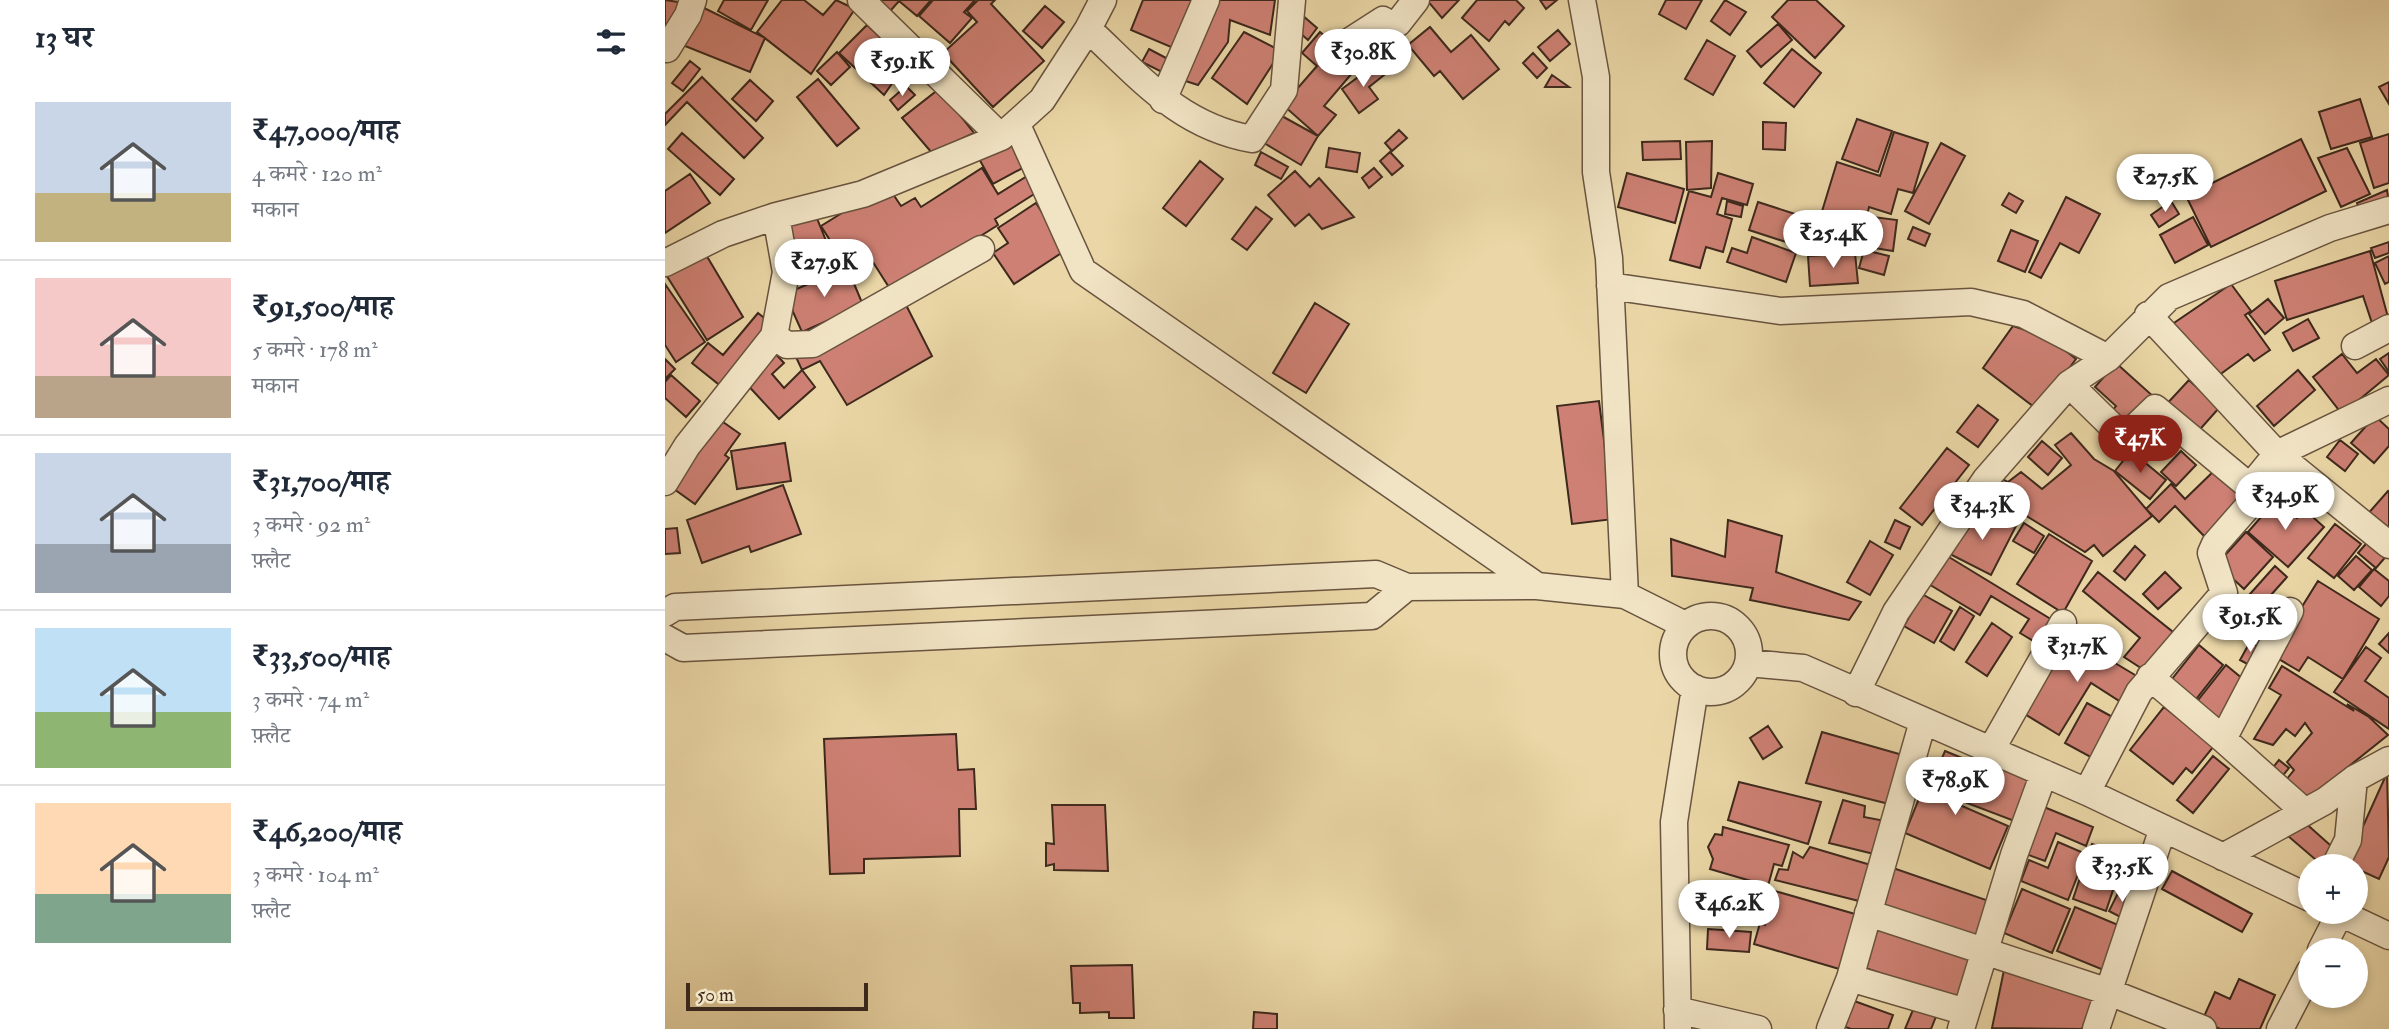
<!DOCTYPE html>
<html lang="hi">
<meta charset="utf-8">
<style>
body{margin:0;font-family:"IM FELL Double Pica","Noto Serif Devanagari",serif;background:#f2f2f3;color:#1f2937;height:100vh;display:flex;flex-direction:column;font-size:26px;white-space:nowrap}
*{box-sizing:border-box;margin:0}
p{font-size:23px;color:#747a83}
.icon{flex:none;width:38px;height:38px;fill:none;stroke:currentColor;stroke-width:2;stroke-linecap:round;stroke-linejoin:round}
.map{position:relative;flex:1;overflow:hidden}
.side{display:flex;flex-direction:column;background:#fff;width:665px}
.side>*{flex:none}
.controls{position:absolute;left:1633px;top:854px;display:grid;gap:14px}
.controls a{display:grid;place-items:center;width:70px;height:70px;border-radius:50%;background:#fff;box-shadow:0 4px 10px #0003;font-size:35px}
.scale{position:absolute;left:21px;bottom:18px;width:182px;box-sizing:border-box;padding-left:7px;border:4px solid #3e291d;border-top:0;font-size:19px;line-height:24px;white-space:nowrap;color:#3e291d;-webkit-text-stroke:5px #f1e4c5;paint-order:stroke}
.price{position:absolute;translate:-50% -60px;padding:0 16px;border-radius:24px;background:#fff;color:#222;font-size:23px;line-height:46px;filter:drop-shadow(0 2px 4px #0008)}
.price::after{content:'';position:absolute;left:50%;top:42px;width:21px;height:16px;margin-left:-10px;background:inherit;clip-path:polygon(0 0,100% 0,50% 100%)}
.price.selected{background:#8f2418;color:#fff}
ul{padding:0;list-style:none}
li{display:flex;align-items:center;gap:21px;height:175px;padding:0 35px}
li+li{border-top:2px solid #e0e1e3}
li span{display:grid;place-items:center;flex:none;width:196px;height:140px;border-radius:0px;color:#555}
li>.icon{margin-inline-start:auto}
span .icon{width:84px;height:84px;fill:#fffc;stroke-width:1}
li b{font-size:30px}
h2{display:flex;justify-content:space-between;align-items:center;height:84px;padding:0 35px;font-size:30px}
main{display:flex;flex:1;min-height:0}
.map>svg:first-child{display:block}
.building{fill:#cd8073;stroke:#3e291d;stroke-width:2}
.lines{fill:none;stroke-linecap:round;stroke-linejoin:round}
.minor-casing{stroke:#69543f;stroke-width:29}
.minor{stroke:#f1e4c5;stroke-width:26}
</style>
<main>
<section class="side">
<h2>13 घर<svg class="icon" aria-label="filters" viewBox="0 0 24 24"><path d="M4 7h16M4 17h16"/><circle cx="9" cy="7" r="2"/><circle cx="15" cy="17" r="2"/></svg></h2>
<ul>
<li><span style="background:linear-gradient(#c9d6e8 65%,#c2b280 0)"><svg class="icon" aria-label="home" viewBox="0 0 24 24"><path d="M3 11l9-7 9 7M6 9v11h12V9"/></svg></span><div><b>₹47,000/माह</b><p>4 कमरे · 120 m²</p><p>मकान</p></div></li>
<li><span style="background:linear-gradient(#f6c9c9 70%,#b9a48a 0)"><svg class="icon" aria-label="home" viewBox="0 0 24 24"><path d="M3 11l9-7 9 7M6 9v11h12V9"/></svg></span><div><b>₹91,500/माह</b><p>5 कमरे · 178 m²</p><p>मकान</p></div></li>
<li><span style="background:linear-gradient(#c9d6e8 65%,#9aa5b1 0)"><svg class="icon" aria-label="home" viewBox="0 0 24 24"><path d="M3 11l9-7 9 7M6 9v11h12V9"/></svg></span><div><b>₹31,700/माह</b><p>3 कमरे · 92 m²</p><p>फ़्लैट</p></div></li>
<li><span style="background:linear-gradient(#bfe0f5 60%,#8fb573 0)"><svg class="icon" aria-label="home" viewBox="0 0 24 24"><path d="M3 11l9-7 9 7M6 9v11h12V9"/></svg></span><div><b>₹33,500/माह</b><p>3 कमरे · 74 m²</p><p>फ़्लैट</p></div></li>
<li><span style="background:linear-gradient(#ffd9b3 65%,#7fa58c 0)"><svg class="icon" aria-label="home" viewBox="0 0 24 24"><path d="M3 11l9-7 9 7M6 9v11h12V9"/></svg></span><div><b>₹46,200/माह</b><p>3 कमरे · 104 m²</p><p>फ़्लैट</p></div></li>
</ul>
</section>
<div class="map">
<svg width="1724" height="1029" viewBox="0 0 1724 1029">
<rect width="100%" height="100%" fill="#ead6a6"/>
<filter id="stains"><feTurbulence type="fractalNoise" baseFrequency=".00286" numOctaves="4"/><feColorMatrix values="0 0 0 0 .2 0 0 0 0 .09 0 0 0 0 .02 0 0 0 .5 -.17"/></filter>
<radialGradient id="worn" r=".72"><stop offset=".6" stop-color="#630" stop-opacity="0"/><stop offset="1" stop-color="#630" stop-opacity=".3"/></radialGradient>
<path class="building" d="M0,0l20,3 -20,23z
M59,0h44l-17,30 -33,-19z
M117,0h22l19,15 13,-15 19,9 -44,65 -54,-42z
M216,0h50l-14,16 -18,-15 -15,17 -10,-10z
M268,0h42l-11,12 8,6 -22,25 -31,-27z
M313,0h17l-4,4 53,57 -51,46 -50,-54 34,-31 -10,-11z
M478,0h55l-20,50 -47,-20z
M547,0h63l-5,35 -40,-15 -2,22 -30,43 -22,-7z
M762,0h32l-17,18z
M812,0h39l8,8 -15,17 -4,-4 -16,20 -27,-23z
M875,0h17l-11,9z
M1001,0h36l-16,29 -27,-15z
M1060,0l21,12 -16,23 -19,-14z
M1123,0h28l28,26 -29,32 -43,-41z
M35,6l65,32 -15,34 -70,-28z
M380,6l19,16 -22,26 -19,-17z
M637,15l15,13 -9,12 -16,-14z
M1113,24l14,16 -31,27 -14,-16z
M202,25l40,37 -23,33 -45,-42z
M765,27l21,25 20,-17 28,34 -36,30 -23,-28 -6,5 -26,-31z
M893,30l12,14 -20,17 -12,-14z
M579,32l37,19 -34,53 -35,-26z
M655,32l39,33 -35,41 12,9 -18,21 -35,-31 34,-39 -15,-13z
M1042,40l28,16 -22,39 -28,-16z
M484,49l19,10 -6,13 -20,-10z
M1127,49l29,24 -27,34 -30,-24z
M172,52l13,15 -19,18 -14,-14z
M868,53l14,15 -10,10 -14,-15z
M25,61l10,8 -17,22 -11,-8z
M711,64l8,11 -15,12 9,12 -19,14 -17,-24z
M887,75l17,12h-24z
M37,77l61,61 -19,20 -57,-56 -22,23v-11z
M153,79l41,49 -22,18 -40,-49z
M85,80l23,21 -17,20 -24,-22z
M1724,82v22l-10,-17z
M241,86l9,9 -17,15 -8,-10z
M274,89l35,44 -42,20 -30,-35z
M1695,99l12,38 -41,12 -12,-37z
M615,115l38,21 -17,29 -37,-22z
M1192,119l35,12 -14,41 -36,-13z
M1098,122l23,1 -1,27 -22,-1z
M734,130l8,8 -15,13 -7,-8z
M1229,132l34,11 -15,50 -15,-4 -7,25 -22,-7 -9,38 -44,-14 21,-69 43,14z
M17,133l52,46 -14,16 -52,-46z
M1724,134v49l-15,5 -14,-45z
M350,137l15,27 -37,20 -15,-27z
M1636,139l25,52 -115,56 -25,-51z
M1015,141l1,18 -38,1 -1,-18z
M1047,141l-1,47 -24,2 -1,-48z
M1276,143l24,13 -36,68 -24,-13z
M664,148l31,5 -3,19 -31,-5z
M1682,148l23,46 -29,13 -23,-49z
M596,152l27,15 -7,12 -26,-14z
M725,152l13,14 -11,9 -12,-14z
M535,161l23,18 -37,47 -23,-18z
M317,168l16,26 34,-21 10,16 -47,30 3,6 -106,67 -21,-33 -21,13 -29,-46 66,-41 14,21 14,-8 6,9z
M709,168l8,9 -13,11 -7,-10z
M630,171l15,16 9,-9 35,39 -32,12 -13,-15 -14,12 -27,-31z
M962,173l57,16 -9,34 -57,-16z
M1053,173l35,11 -6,21 -25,-7 -5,16 15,5 -9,33 -17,-5 -6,21 -30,-8 19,-69 22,6z
M25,174l20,29 -45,30v-42z
M1722,190l2,13 -28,11 -4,-11z
M1344,193l14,8 -7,12 -14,-8z
M1401,197l34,17 -21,39 -19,-10 -19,35 -12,-6z
M1062,201l16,5 -2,11 -16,-3z
M1506,201l8,13 -20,13 -8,-12z
M1093,202l40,13 -9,28 -40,-13z
M371,203l30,47 -52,34 -21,-31 15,-10 -10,-15z
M591,207l16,12 -25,31 -15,-11z
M149,211l21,52 -36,13 -20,-52z
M1208,217l24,3 -4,31 -25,-4z
M1528,217l15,28 -33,18 -15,-28z
M1248,227l17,7 -5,12 -17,-7z
M1346,230l27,11 -13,31 -27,-11z
M1087,237l44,16 -10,29 -59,-20 5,-14 15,5z
M1724,242v11l-14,5 -4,-10z
M37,248l41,69 -36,23 -42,-67z
M1199,250l25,6 -5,19 -25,-7z
M1705,251l19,70 -16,5 -10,-30 -76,24 -12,-39z
M1190,253l3,30 -48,3 -2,-30z
M1724,256v26l-4,2 -10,-21z
M182,267l16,38 -61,27 -17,-38z
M0,284l40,58 -29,20 -11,-17z
M1566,284l20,27 -6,4 25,35 -16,11 -6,-7 -37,27 -40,-56z
M1603,299l16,19 -19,16 -16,-20z
M239,301l28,55 -85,49 -27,-44 -18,9 -7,-15z
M650,303l34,21 -43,69 -33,-20z
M93,313l15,12 -51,62 -30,-24 16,-20 15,12z
M1643,319l11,19 -26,13 -10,-18z
M1348,326l35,11 28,22 -38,51 -55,-42z
M108,351l11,12 -12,11 12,14 18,-18 13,17 -36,32 -37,-40z
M1724,353v19l-9,-13z
M1677,354l15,19 19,-14 13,16 -47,39 -29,-37z
M0,359l10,10 -10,10z
M1451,363l39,35 -29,34 -18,-16 8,-10 -21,-19z
M1633,370l17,20 -41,36 -17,-20z
M6,375l29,26 -14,16 -21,-19v-16z
M1524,380l30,28 -25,28 -31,-28z
M934,401l15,118 -42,5 -15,-118z
M1313,405l20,15 -20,27 -21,-15z
M1494,413l28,25 -12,13 -28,-25z
M1710,416l14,13v17l-15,17 -23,-20z
M51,417l24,17 -15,21 4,3 -34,46 -28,-20z
M1406,433l23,26 20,12 38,45 -49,40 -9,-11 -9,7 -96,-59 10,-16 9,5 13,-10 21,17 29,-24 -16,-20z
M1675,440l18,14 -13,17 -18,-14z
M1377,441l20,17 -14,17 -20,-18z
M120,443l6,38 -54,8 -6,-38z
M1282,448l22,17 -47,60 -22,-17z
M1466,451l35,29 -16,19 -35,-28z
M1516,451l15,14 -20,21 -15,-14z
M1553,467l28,30 -41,40 -30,-31 -16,16 -13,-13 25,-25 14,15z
M118,485l18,49 -50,18 -2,-6 -47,17 -15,-43z
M1723,491l1,1v45l-23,-21z
M1611,500l21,18 7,-9 20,18 -36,40 -40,-35z
M1330,513l22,11 -26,51 -45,-23 18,-35 23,12z
M1063,520l54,16 -6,36 85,30 -12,18 -99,-20 3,-12 -81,-12 -1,-37 54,18z
M1230,520l15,7 -10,22 -15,-7z
M1359,523l20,13 -10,17 -21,-12z
M1670,524l26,20 -27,34 -26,-20z
M12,528l3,25 -15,1v-25z
M1581,532l27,25 -29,32 -27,-25z
M1384,534l43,27 -29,52 -46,-29z
M1706,538l18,15 -13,15 -18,-15z
M1205,541l23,14 -23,40 -23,-13z
M1470,546l10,9 -20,25 -11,-9z
M1279,554l110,67 -14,24 -20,-12 9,-14 -38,-23 -11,19 -53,-32z
M1691,556l16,14 -18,20 -16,-14z
M1610,566l12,11 -25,28 -12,-11z
M1709,569l15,12v15l-8,10 -22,-19z
M1433,572l80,64 -31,36 -23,-15 16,-19 -57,-47z
M1500,572l16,16 -23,21 -15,-15z
M1653,581l61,38 -36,60 -35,-22 -9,14 -27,-16z
M1257,594l30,17 -18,32 -30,-17z
M1295,607l14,9 -20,34 -14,-9z
M1590,610l20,12 -10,18 -20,-12z
M1327,623l20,14 -25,39 -21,-14z
M1724,633v20l-10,-9z
M1405,636l70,42 -16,26 -33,-21 -32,52 -36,-22z
M1585,642l11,7 -10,17 -11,-6z
M1534,645l24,20 -30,38 -25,-19z
M1701,647l15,11 -16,23 24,17v31l-55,-37z
M1561,665l23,19 -31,38 -23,-18z
M1617,666l72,45 -7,-7 22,13 19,18 -85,68 -21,-18 12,-15 -7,-8 25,-29 -7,-10 -10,13 -9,-7 -13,16 -19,-6 27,-44 -12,-7z
M1422,703l31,17 -22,40 -31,-17z
M1499,707l50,39 -22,27 -6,-5 -13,16 -43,-34z
M1103,726l14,21 -19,12 -13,-21z
M1157,732l84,24 -17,48 -83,-21z
M291,734l2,36 16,-1 2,40h-17l1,47 -96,3v14l-34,1 -6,-135z
M1280,751l27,11 -17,41 53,23 -18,43 -85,-36 15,-37 5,2z
M1548,756l16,13 -36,44 -16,-13z
M1319,759l50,20 -17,43 -50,-19z
M1614,760l10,8 -9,11 -10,-8z
M1722,773l2,84 -10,22 -33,-15z
M1074,782l82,20 -13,42 -80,-24z
M1178,800l22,6 -1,11 21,4 -11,33 -45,-11z
M387,805h53l3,66 -54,-1v-6l-8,2v-23l8,1z
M1379,807l49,20 -7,19 -30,-13 -11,28 -19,-7z
M1637,820l37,33 -16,13 -35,-30z
M1058,827l66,18 -7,21 -8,-2 -6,22 -58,-17 3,-10 -5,-12 7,-13 7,1z
M1393,842l28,12 -18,46 -47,-19 8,-21 19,8z
M1427,844l50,16 -6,18 -50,-16z
M1145,847l64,19 -11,36 -88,-22 4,-11 9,1 5,-18 10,6z
M1228,868l96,33 -14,41 -96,-33z
M1507,871l80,43 -10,18 -80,-43z
M1416,875l33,12 -8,24 -33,-12z
M1357,889l48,20 -18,44 -48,-20z
M1455,889l15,8 -11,22 -15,-8z
M1110,891l87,25 -16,55 -92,-27 6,-21 5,2z
M1410,907l48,20 -17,44 -49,-20z
M1210,926l101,34 -15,42 -101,-36z
M1043,929l43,3 -2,20 -42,-3z
M467,965l2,53h-25v-6l-29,1v-10h-7l-2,-37z
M1339,970l89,30 -11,29 -90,-1z
M1574,979l36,16 -15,34h-40l-18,-8 13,-29 15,7z
M1181,998l47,17 -5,14h-37l-14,-5z
M1250,1005l22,9 -6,15h-26z
M589,1012l23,2v15h-24z"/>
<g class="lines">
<g class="minor-casing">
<path id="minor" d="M196,0l140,137
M917,0l14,77v95l13,86 16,337
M423,29c52,48 91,97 164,110l32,-49 8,-90
M676,47l42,-27 7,4 8,-1 18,-23
M2,49l21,-34 5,-15
M498,100l43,-100
M352,125l66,146 454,315
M0,263l58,-29 53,-18 87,-22 138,-57 41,-37 46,-71 15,-29
M945,286l170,25 191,-9 52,12 85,44
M1483,315l129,139 112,-54
M109,336l13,9 26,-1 168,-95
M1690,346l34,-18
M1404,384l52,51 7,-1 27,-26 95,79
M0,482l22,-36 87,-110 12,-64 -10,-56
M0,613l10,-6 701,-33 31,13 130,-1 88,9 60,30
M1008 654a38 38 0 1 1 76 0a38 38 0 1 1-76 0Z
M0,638l18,10 689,-32 35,-29
M1083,663l55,5 284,124 223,106
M1485,677l73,62 67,-128
M1191,693l40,-81 90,-133 83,-95 39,-26 61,-61 161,-69 59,-18
M1558,739l82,73
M1326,750l72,-127
M1422,792l52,-100 85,-99 -13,-40 4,-9 36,-41 -1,-16 27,-33 112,91
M1558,857l102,-56 29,-22 35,-19
M1670,866l13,-26 6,-61
M1673,912l51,24
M1203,913l241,79 94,37
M1656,950l19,-37
M1185,978l116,34
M1012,1010l81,19
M1013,1029l-4,-207 21,-134
M1165,1029l20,-51 73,-257
M1296,1029l53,-174 30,-82
M1431,1029l67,-201
M1615,1029l30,-58"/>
</g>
<use href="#minor" class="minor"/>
</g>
<rect width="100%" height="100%" filter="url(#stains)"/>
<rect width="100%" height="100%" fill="url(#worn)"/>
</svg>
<div class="controls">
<a>+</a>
<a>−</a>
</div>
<div class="scale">50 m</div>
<b class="price" style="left:698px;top:89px">₹30.8K</b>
<b class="price" style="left:237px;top:98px">₹59.1K</b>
<b class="price" style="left:1500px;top:214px">₹27.5K</b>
<b class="price" style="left:1168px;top:270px">₹25.4K</b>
<b class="price" style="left:159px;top:299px">₹27.9K</b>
<b class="price selected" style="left:1475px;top:475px">₹47K</b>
<b class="price" style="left:1620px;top:532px">₹34.9K</b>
<b class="price" style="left:1317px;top:542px">₹34.3K</b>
<b class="price" style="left:1585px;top:654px">₹91.5K</b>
<b class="price" style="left:1412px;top:684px">₹31.7K</b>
<b class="price" style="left:1290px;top:817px">₹78.9K</b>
<b class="price" style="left:1457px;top:904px">₹33.5K</b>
<b class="price" style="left:1064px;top:940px">₹46.2K</b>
</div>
</main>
